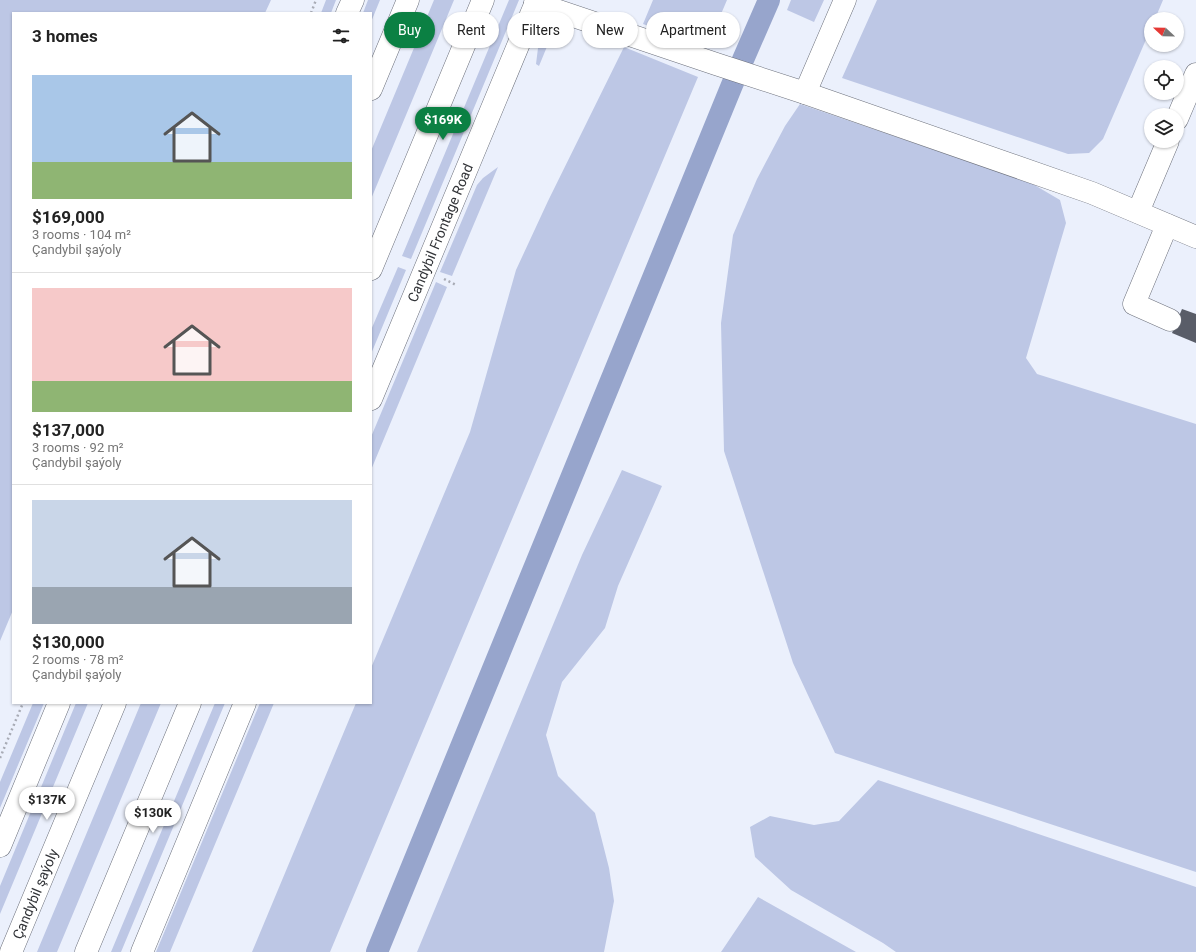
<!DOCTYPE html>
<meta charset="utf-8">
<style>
body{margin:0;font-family:Roboto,sans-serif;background:#f6f6f6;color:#222;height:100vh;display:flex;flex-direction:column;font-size:15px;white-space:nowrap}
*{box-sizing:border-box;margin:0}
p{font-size:13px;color:#767676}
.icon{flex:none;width:22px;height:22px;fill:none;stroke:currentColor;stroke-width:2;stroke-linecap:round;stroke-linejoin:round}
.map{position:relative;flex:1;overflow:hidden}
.panel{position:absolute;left:12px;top:12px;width:360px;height:692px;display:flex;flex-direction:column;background:#fff;border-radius:0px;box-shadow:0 1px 3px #0004}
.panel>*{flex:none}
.top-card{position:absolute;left:384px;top:12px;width:380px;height:36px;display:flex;gap:8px}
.needle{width:26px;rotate:292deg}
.fabs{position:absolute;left:1144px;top:12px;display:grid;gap:8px}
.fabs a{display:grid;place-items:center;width:40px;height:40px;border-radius:50%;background:#fff;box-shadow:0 1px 3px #0004;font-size:20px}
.price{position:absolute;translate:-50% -34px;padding:0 9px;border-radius:14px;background:#fff;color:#222;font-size:13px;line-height:26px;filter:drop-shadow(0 1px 2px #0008)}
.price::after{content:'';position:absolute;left:50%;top:24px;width:12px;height:9px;margin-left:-6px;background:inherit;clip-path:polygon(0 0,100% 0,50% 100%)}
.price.active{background:#0b8043;color:#fff}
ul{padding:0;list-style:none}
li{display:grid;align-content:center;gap:8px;height:212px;padding:0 20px}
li+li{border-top:1px solid #e0e0e0}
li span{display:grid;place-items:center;height:124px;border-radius:0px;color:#555}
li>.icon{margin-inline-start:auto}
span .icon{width:72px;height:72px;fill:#fffc;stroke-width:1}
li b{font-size:17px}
h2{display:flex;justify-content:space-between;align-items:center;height:48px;padding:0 20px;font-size:17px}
.tag{padding:0 14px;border-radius:18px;background:#fff;box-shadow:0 1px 3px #0004;font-size:14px;line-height:36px}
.tag.active{background:#0b8043;color:#fff}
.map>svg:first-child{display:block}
.green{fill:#bdc7e5}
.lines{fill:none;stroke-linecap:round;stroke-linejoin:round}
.canal{stroke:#97a5cc;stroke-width:22}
.building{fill:#595d68}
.minor-casing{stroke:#6d717c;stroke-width:23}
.major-casing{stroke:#6d717c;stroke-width:23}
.path{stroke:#a8abb5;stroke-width:2.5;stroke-dasharray:2 3;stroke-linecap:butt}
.minor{stroke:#fff;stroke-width:22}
.major{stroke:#fff;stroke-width:22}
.labels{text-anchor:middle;stroke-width:4;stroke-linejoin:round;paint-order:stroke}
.street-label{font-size:14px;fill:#323438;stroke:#fdfdfd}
</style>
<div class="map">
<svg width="1196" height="952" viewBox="0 0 1196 952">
<rect width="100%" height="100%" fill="#ebf0fc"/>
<path class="green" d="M0,0h271l-6,13h-252v597l-13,31z
M326,0h10l-5,13h-10z
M368,0h12l-9,22v-9h-8z
M434,0h20l-83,199v-48z
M509,0h10l-108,259 -9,-3z
M653,0h74l-20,47 -64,-23z
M791,0h33l-10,22 -27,-12z
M877,0h286l-8,19h-4v9l-48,111 -14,14 -21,1 -226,-76z
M545,17l13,3 -19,46 -3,-2 2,-16 -2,-8v-3z
M624,47l74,30 -368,875h-78l104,-249h15v-35l99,-236 46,-162 32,-69z
M800,104l231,79 29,17 6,23 -40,135 11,16 159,50v448l-361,-119 -42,-90 -69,-212 -3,-128 12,-88 24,-56 28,-53z
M498,167l-46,109 -12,-4 37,-87 6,-7z
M398,267l8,3 -35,84v-24z
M436,282l11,5 -76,183v-33z
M622,470l40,16 -44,100 -13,42 -43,54 -16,53 12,41 37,37 14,55 5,33 -10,51h-187l165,-397z
M33,703h11l-44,105v-26z
M76,703h12l-88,211v-28z
M141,703h20l-104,249h-20z
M215,703h10l-104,249h-10z
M260,703h14l-104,249h-14z
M878,780l318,107v65h-300l-13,-9 -92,-53 -36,-33 -5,-30 20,-11 44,9 25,-4z
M758,897l98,55h-135z"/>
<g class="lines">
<path class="canal" d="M377,952l355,-867 37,-85"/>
</g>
<path class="building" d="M1182,309l14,5v29l-24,-10z"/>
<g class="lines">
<g class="minor-casing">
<g id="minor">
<path d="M535,3l181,61 89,29 287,100 104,44"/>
<path d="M347,13l6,-13"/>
<path d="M805,93l40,-93"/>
<path d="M1177,119l19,-45"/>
<path d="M1138,212l30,-71"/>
<path d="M1167,225l-33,79 36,16"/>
<path id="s1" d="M371,399l166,-399"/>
<path d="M0,846l59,-143"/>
<path d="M142,952l103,-249"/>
</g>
</g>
<g class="major-casing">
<g id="major">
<path d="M371,89l37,-89"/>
<path d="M371,269l112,-269"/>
<path id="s2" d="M11,952l104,-249"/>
<path d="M86,952l104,-249"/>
</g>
</g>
<path class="path" d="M311,13l5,-13
M444,279l12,6
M0,758l23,-55"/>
<use href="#minor" class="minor"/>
<use href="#major" class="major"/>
</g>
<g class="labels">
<g class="street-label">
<text dy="5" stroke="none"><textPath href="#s1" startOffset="180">Candybil Frontage Road</textPath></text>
<text dy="5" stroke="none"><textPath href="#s2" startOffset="63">Çandybil şaýoly</textPath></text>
</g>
</g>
</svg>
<div class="fabs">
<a><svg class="needle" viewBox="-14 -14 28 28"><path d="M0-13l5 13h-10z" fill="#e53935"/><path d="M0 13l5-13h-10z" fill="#767676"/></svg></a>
<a><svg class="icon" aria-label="locate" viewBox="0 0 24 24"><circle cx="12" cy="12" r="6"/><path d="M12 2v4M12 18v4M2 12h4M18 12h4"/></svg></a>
<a><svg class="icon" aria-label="layers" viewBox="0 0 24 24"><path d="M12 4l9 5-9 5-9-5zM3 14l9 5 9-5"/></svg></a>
</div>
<b class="price active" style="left:443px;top:141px">$169K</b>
<b class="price" style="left:47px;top:821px">$137K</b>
<b class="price" style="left:153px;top:834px">$130K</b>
<div class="top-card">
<a class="tag active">Buy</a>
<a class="tag">Rent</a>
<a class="tag">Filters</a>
<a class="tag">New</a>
<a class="tag">Apartment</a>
</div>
<section class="panel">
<h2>3 homes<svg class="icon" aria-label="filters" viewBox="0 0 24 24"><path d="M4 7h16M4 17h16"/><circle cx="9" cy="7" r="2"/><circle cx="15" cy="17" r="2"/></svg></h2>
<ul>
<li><span style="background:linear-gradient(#a9c7e8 70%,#8fb573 0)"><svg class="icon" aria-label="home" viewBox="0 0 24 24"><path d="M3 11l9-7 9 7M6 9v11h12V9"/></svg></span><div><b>$169,000</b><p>3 rooms · 104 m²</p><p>Çandybil şaýoly</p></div></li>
<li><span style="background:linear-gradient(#f6c9c9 75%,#8fb573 0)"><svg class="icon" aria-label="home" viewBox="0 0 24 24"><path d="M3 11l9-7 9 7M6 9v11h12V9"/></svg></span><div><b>$137,000</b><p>3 rooms · 92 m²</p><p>Çandybil şaýoly</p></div></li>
<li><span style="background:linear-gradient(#c9d6e8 70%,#9aa5b1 0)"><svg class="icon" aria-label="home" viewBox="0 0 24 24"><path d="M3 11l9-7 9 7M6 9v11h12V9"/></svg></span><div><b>$130,000</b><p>2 rooms · 78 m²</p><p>Çandybil şaýoly</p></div></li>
</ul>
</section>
</div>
